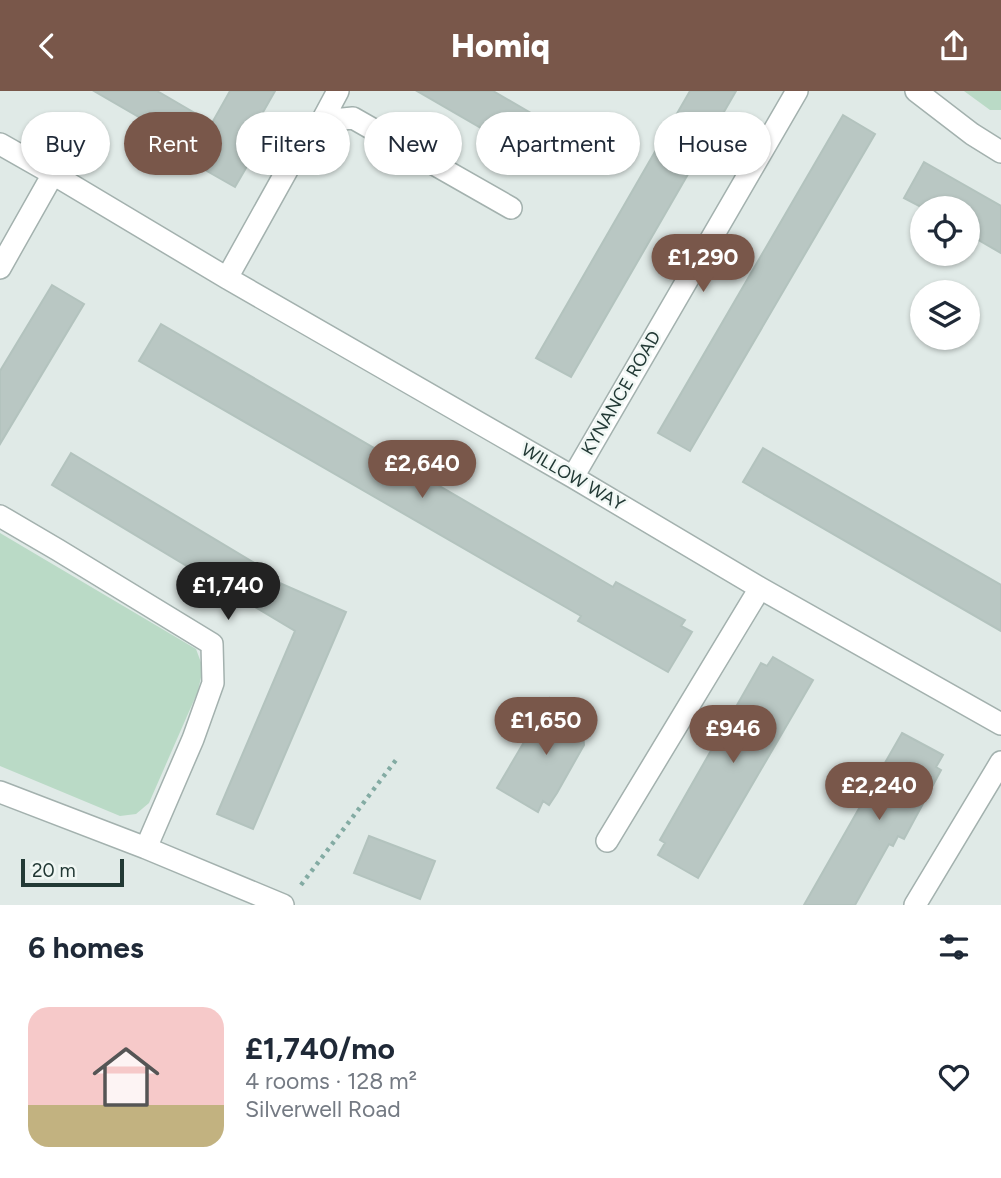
<!DOCTYPE html>
<meta charset="utf-8">
<style>
body{margin:0;font-family:Figtree,sans-serif;background:#f6f6f7;color:#1f2937;height:100vh;display:flex;flex-direction:column;font-size:26px;white-space:nowrap}
*{box-sizing:border-box;margin:0}
p{font-size:23px;color:#747a83}
.icon{flex:none;width:38px;height:38px;fill:none;stroke:currentColor;stroke-width:2;stroke-linecap:round;stroke-linejoin:round}
.map{position:relative;height:814px;overflow:hidden}
.side{display:flex;flex-direction:column;background:#fff;flex:1}
.side>*{flex:none}
.banner{position:absolute;left:21px;top:21px;width:959px;height:63px;display:flex;gap:14px}
.buttons{position:absolute;left:910px;top:105px;display:grid;gap:14px}
.buttons a{display:grid;place-items:center;width:70px;height:70px;border-radius:50%;background:#fff;box-shadow:0 2px 5px #0004;font-size:35px}
.scale{position:absolute;left:21px;bottom:18px;width:103px;box-sizing:border-box;padding-left:7px;border:4px solid #223935;border-top:0;font-size:19px;line-height:24px;white-space:nowrap;color:#223935;-webkit-text-stroke:5px #f0f7f4;paint-order:stroke}
.price{position:absolute;translate:-50% -60px;padding:0 16px;border-radius:24px;background:#79574a;color:#fff;font-size:23px;line-height:46px;filter:drop-shadow(0 2px 4px #0008)}
.price::after{content:'';position:absolute;left:50%;top:42px;width:21px;height:16px;margin-left:-10px;background:inherit;clip-path:polygon(0 0,100% 0,50% 100%)}
.price.current{background:#222;color:#fff}
ul{padding:0;list-style:none}
li{display:flex;align-items:center;gap:21px;height:175px;padding:0 28px}
li+li{border-top:2px solid #e0e1e3}
li span{display:grid;place-items:center;flex:none;width:196px;height:140px;border-radius:21px;color:#555}
li>.icon{margin-inline-start:auto}
span .icon{width:84px;height:84px;fill:#fffc;stroke-width:1}
li b{font-size:30px}
h2{display:flex;justify-content:space-between;align-items:center;height:84px;padding:0 28px;font-size:30px}
.pill{padding:0 24px;border-radius:32px;background:#fff;box-shadow:0 2px 5px #0004;font-size:24px;line-height:63px}
.pill.current{background:#79574a;color:#fff}
header{display:flex;justify-content:space-between;align-items:center;height:91px;padding:0 28px;background:#79574a;color:#fff;font-size:32px;font-weight:800}
.map>svg:first-child{display:block}
.green{fill:#badac6}
.building{fill:#b9c7c3;stroke:#b3c3be;stroke-width:2}
.lines{fill:none;stroke-linecap:round;stroke-linejoin:round}
.street-casing{stroke:#a3b1ae;stroke-width:24}
.path{stroke:#83aba3;stroke-width:4.5;stroke-dasharray:3.5 5;stroke-linecap:butt}
.street{stroke:#fff;stroke-width:21}
.labels{text-anchor:middle;stroke-width:5;stroke-linejoin:round;paint-order:stroke}
.street-label{font-size:18px;fill:#223935;stroke:#f0f7f4}
</style>
<header><svg class="icon" aria-label="back" viewBox="0 0 24 24"><path d="M15 5l-7 7 7 7"/></svg>Homiq<svg class="icon" aria-label="share" viewBox="0 0 24 24"><path d="M12 15V3M7 8l5-5 5 5M5 13v7h14v-7"/></svg></header>
<div class="map">
<svg width="1001" height="814" viewBox="0 0 1001 814">
<rect width="100%" height="100%" fill="#e0eae7"/>
<path class="green" d="M964,0h37v19h-11z
M0,442l196,116 7,19 -5,23 -49,112 -13,11 -16,2 -120,-50z"/>
<path class="building" d="M94,0h63l55,32 18,-32h45l-29,51 11,7 -22,38 -74,-42 7,-11z
M417,0h76l74,43 -19,33z
M690,0h46l-165,286 -35,-19z
M843,24l32,19 -185,317 -32,-18z
M924,71l77,44v47l-33,-19v-26h-45l-19,-10z
M52,194l32,19 -84,140v-73z
M161,233l452,263 3,-5 69,38 -4,6 11,6 -24,40 -90,-51 3,-5 -442,-255z
M763,357l238,137v46l-258,-149z
M71,362l207,124 -3,4 71,31 -93,217 -36,-15 78,-183 -243,-146z
M773,566l40,23 -115,198 -40,-23 7,-12 -5,-3 101,-177 6,3z
M550,607l40,24 -7,12 1,11 -27,48 -8,12 -6,-4 -5,11 -41,-24z
M902,642l41,22 -7,12 5,3 -37,69 -6,-3 -5,10 -4,-2 -34,61h-51z
M369,745l66,25 -15,38 -66,-26z"/>
<g class="lines">
<g class="street-casing">
<path id="street" d="M916,0l56,43 29,18
M322,30l16,-30
M0,53l53,30 174,104 346,199 187,111 241,136
M0,177l53,-94
M227,187l83,-149 12,-8 31,-3 158,90
M573,386l224,-386
M0,425l58,34 154,94 1,39 -20,56 -47,109
M0,701l146,56 137,57
M607,750l153,-253
M915,814l86,-143"/>
</g>
<path class="path" d="M301,794l95,-125"/>
<use href="#street" class="street"/>
</g>
<g class="labels">
<g class="street-label">
<text transform="translate(621 302) rotate(-60)" y="6">KYNANCE ROAD</text>
<text transform="translate(573 386) rotate(30)" y="6">WILLOW WAY</text>
</g>
</g>
</svg>
<div class="buttons">
<a><svg class="icon" aria-label="locate" viewBox="0 0 24 24"><circle cx="12" cy="12" r="6"/><path d="M12 2v4M12 18v4M2 12h4M18 12h4"/></svg></a>
<a><svg class="icon" aria-label="layers" viewBox="0 0 24 24"><path d="M12 4l9 5-9 5-9-5zM3 14l9 5 9-5"/></svg></a>
</div>
<div class="scale">20 m</div>
<b class="price" style="left:703px;top:203px">£1,290</b>
<b class="price" style="left:422px;top:409px">£2,640</b>
<b class="price current" style="left:228px;top:531px">£1,740</b>
<b class="price" style="left:546px;top:666px">£1,650</b>
<b class="price" style="left:733px;top:674px">£946</b>
<b class="price" style="left:879px;top:731px">£2,240</b>
<div class="banner">
<a class="pill">Buy</a>
<a class="pill current">Rent</a>
<a class="pill">Filters</a>
<a class="pill">New</a>
<a class="pill">Apartment</a>
<a class="pill">House</a>
</div>
</div>
<section class="side">
<h2>6 homes<svg class="icon" aria-label="filters" viewBox="0 0 24 24"><path d="M4 7h16M4 17h16"/><circle cx="9" cy="7" r="2"/><circle cx="15" cy="17" r="2"/></svg></h2>
<ul>
<li><span style="background:linear-gradient(#f6c9c9 70%,#c2b280 0)"><svg class="icon" aria-label="home" viewBox="0 0 24 24"><path d="M3 11l9-7 9 7M6 9v11h12V9"/></svg></span><div><b>£1,740/mo</b><p>4 rooms · 128 m²</p><p>Silverwell Road</p></div><svg class="icon" aria-label="heart" viewBox="0 0 24 24"><path d="M12 20l-8-8c-3-5 5-10 8-4 3-6 11-1 8 4z"/></svg></li>
</ul>
</section>
